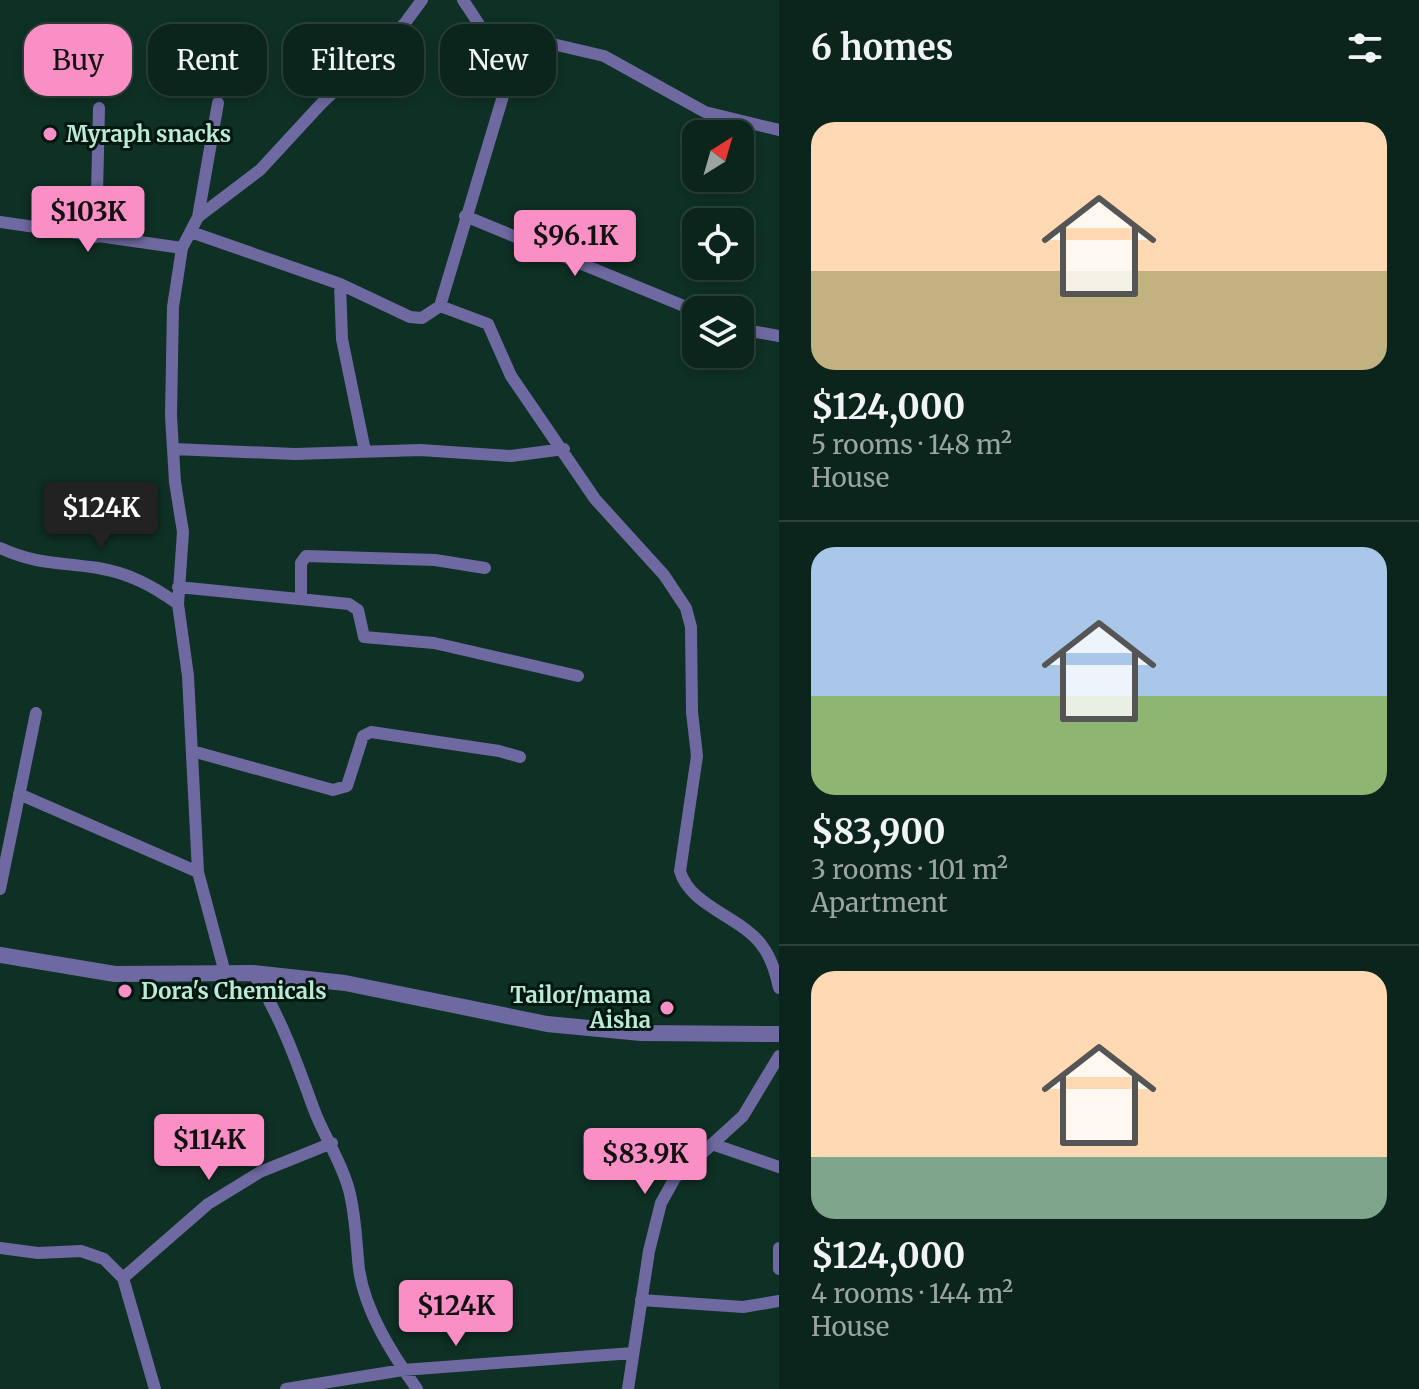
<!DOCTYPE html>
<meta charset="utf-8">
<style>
body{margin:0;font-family:Merriweather,serif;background:#142c25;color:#f1f3f6;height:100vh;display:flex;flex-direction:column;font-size:30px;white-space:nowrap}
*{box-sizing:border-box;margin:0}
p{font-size:26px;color:#9aa4a3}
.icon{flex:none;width:44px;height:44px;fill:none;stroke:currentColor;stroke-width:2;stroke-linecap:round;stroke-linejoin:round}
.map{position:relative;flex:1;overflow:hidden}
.sheet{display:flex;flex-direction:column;background:#0b241c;width:640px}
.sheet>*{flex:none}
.top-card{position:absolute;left:24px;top:24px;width:634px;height:72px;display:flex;gap:16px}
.needle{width:52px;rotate:37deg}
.controls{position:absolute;left:682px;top:120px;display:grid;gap:16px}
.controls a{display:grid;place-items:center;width:72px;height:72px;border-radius:16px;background:#0b241c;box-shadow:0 4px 12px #0003,0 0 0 2px #2b413b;font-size:40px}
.price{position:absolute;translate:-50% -68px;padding:0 18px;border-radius:8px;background:#fa8fc6;color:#111;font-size:26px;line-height:52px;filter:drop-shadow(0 2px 4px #0008)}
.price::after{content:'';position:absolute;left:50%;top:48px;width:24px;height:18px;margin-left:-12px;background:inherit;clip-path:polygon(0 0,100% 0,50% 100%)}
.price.selected{background:#222;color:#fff}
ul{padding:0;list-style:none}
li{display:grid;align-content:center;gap:16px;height:424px;padding:0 32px}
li+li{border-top:2px solid #2b413b}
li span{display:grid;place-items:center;height:248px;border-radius:24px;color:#555}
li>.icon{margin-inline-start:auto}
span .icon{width:144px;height:144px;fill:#fffc;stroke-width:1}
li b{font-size:34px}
h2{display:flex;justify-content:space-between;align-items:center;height:96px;padding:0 32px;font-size:34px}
.pill{padding:0 28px;border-radius:24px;background:#0b241c;box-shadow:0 4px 12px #0003,0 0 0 2px #2b413b;font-size:28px;line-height:72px}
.pill.selected{background:#fa8fc6;color:#111}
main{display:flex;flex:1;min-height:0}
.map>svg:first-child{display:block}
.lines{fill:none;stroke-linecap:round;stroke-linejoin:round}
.minor{stroke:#6f69a1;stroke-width:12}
.tertiary{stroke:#6f69a1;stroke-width:16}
.poi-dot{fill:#fa8fc6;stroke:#02170f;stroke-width:3}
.labels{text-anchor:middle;stroke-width:6;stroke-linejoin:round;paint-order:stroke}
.poi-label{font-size:22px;font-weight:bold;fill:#bbead7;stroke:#02170f;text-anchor:start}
</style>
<main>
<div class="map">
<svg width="779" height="1389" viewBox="0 0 779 1389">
<rect width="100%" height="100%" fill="#0f3025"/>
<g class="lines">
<path class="minor" d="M491,42l36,-4 77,18 101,56 74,18
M465,216l231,95
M198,217l20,-114
M0,222l182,26
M191,232l149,52 70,33 12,1 18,-12 63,-210c0,-38 -20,-66 -40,-96
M96,237l3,-129
M340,284l2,55 23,112
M440,306l48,18 23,52 84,123 69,76 22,33 5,19 1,85 5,44 -17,115c10,36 63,46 83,76 9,12 13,27 16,41
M740,329l39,7
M173,449l122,5 125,-4 91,6 53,-7
M0,548c37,17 60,14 98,20 31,5 55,18 80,36
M178,587l171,17 9,6 6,27 70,6 144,33
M301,598v-35l5,-7 129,4 50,8
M192,751l141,39 14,-4 16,-50 8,-4 128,19 21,6
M19,794l179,78
M0,889l36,-176
M225,973l-27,-101 -10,-196 -10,-72 5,-72 -8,-50 -4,-66 2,-109 9,-59 16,-31 62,-47 60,-65 85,-82 17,-23
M253,973c27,42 43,87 60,134 10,28 28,53 36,83 7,27 7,52 10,79 6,43 34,86 58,120
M712,1144l67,23
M0,1248l38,5 43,-2 23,8 19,19 32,111
M779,1248v21
M123,1278l85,-74 52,-32 72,-29
M641,1300l102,7 36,-6
M286,1389l117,-19 230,-17
M628,1389l21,-138 12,-48 14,-25 68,-62 36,-60"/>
<path class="tertiary" d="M0,955l115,19 138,-1 92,10 202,41 94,9 138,1"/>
</g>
<g class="poi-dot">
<circle cx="50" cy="134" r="8"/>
<circle cx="125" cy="991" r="8"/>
<circle cx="667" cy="1008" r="8"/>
</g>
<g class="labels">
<g class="poi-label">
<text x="66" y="142">Myraph snacks</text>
<text x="141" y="999">Dora's Chemicals</text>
<text x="651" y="1003" text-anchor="end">Tailor/mama<tspan x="651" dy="25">Aisha</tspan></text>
</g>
</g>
</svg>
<div class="controls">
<a><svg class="needle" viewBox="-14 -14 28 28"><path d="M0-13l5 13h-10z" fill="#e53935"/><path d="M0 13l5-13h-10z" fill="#9aa4a3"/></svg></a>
<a><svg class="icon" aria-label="locate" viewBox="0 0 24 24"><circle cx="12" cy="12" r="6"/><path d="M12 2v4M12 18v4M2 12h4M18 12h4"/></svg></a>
<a><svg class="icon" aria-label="layers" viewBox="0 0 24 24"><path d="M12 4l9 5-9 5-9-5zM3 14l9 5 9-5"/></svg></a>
</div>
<b class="price" style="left:88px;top:254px">$103K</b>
<b class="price" style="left:575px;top:278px">$96.1K</b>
<b class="price selected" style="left:101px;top:550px">$124K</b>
<b class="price" style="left:209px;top:1182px">$114K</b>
<b class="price" style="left:645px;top:1196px">$83.9K</b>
<b class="price" style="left:456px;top:1348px">$124K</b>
<div class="top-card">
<a class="pill selected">Buy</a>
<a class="pill">Rent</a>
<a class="pill">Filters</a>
<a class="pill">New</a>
</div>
</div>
<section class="sheet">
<h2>6 homes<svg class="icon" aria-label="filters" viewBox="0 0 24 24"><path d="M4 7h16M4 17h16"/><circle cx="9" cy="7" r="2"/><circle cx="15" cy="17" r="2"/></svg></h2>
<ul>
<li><span style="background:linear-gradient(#ffd9b3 60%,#c2b280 0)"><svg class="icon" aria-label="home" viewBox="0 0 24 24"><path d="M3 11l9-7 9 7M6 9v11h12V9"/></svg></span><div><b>$124,000</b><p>5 rooms · 148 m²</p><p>House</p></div></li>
<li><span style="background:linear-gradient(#a9c7e8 60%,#8fb573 0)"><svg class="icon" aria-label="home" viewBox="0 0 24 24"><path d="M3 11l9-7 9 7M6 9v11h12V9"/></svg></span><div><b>$83,900</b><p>3 rooms · 101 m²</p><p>Apartment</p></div></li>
<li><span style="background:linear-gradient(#ffd9b3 75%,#7fa58c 0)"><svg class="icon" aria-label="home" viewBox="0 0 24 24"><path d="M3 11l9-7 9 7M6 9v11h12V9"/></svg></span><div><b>$124,000</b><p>4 rooms · 144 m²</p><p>House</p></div></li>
</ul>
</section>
</main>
